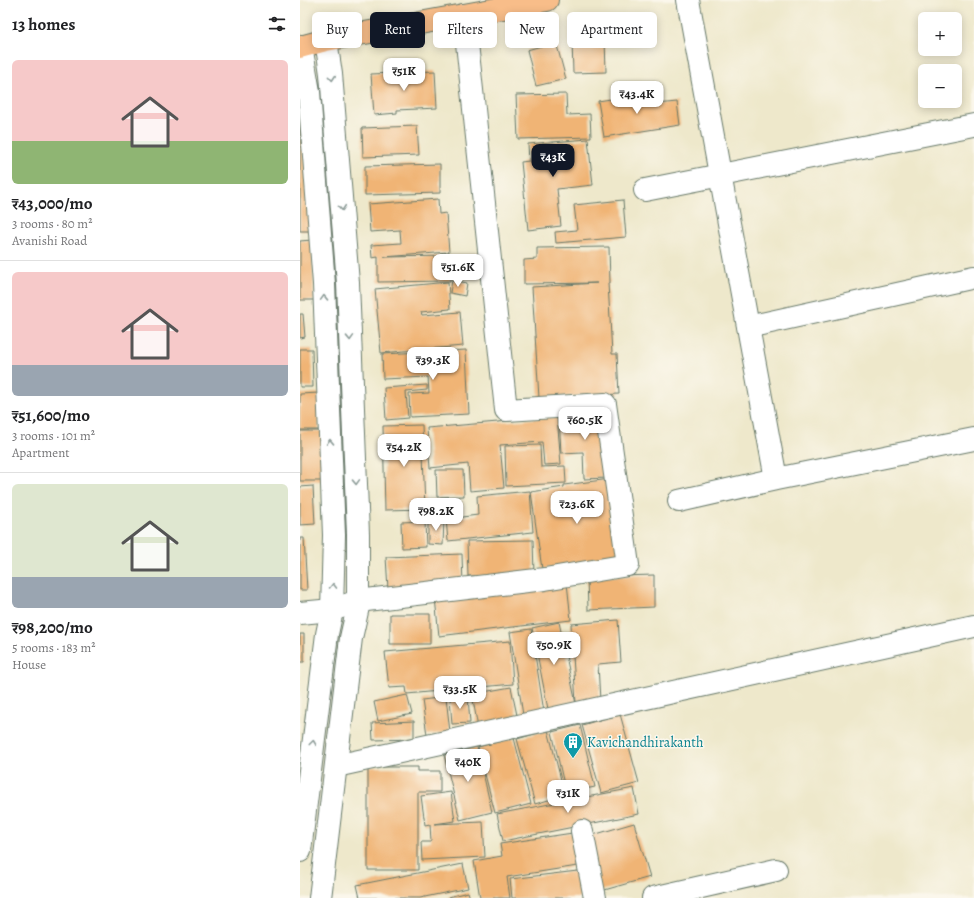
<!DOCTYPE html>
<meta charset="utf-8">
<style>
body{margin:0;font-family:Alegreya,serif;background:#f2f2f2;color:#202124;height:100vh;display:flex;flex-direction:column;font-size:15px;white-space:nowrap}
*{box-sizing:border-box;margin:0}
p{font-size:13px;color:#757577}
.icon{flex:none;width:22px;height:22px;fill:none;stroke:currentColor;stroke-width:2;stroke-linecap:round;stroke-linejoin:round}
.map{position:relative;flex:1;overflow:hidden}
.panel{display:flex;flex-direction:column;background:#fff;width:300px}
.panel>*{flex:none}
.banner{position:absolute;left:12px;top:12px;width:380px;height:36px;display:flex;gap:8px}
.tools{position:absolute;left:618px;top:12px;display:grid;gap:8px}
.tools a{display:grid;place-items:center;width:44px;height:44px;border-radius:6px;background:#fff;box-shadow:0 2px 10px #0003;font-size:20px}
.price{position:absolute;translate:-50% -34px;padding:0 9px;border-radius:8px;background:#fff;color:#222;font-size:13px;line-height:26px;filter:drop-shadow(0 1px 2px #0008)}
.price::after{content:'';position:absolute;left:50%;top:24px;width:12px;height:9px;margin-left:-6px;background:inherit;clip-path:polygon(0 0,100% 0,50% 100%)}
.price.active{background:#111827;color:#fff}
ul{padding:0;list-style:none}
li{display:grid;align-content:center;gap:8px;height:212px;padding:0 12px}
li+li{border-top:1px solid #e0e0e0}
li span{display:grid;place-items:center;height:124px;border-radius:6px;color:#555}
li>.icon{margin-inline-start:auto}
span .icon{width:72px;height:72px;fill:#fffc;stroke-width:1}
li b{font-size:17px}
h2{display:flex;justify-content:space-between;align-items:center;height:48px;padding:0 12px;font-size:17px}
.tag{padding:0 14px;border-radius:6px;background:#fff;box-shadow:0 2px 10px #0003;font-size:14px;line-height:36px}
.tag.active{background:#111827;color:#fff}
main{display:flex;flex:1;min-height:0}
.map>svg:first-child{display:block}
.building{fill:#f0b475}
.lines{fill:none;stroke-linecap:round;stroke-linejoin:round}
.minor-casing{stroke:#677969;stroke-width:24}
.tertiary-casing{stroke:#677969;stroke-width:24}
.primary-casing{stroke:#677969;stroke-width:24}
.minor{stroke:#fff;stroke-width:22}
.tertiary{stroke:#fff;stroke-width:22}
.primary{stroke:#f8bd89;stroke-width:22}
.oneway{stroke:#8f9e9a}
.labels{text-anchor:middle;stroke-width:3;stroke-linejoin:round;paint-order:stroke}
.culture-label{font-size:14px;fill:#0d838f;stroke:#fbf7ec;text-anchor:start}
</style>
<main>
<section class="panel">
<h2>13 homes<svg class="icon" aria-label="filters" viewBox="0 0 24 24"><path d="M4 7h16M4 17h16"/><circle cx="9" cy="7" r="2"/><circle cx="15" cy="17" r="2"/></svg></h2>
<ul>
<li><span style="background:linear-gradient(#f6c9c9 65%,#8fb573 0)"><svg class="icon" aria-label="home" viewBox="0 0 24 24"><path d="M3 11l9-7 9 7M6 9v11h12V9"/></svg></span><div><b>₹43,000/mo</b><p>3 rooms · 80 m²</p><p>Avanishi Road</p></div></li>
<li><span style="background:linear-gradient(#f6c9c9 75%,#9aa5b1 0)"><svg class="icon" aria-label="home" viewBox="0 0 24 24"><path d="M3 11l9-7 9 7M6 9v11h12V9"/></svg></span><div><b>₹51,600/mo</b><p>3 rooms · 101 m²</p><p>Apartment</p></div></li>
<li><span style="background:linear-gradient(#dfe7d0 75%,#9aa5b1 0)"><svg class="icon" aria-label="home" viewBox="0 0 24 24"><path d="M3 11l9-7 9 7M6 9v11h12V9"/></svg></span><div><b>₹98,200/mo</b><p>5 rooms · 183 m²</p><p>House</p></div></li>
</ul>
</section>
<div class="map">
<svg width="674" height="898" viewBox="0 0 674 898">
<rect width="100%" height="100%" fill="#fbf7ec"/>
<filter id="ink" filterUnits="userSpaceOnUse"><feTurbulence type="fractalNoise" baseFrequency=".025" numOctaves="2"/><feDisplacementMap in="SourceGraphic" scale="8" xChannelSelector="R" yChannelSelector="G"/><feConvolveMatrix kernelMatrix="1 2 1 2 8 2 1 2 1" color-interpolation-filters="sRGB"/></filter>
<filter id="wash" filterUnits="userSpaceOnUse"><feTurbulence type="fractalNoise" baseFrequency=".012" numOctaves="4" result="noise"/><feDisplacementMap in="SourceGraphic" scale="16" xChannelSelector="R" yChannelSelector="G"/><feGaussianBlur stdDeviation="0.9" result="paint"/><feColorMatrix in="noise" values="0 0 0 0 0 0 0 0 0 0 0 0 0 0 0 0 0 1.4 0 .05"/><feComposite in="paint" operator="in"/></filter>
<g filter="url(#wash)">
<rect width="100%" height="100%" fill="#eee8cb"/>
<g id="blocks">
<path class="building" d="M305,39l1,33 -33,1 -1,-33z
M256,42l10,37 -30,7 -9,-36z
M135,71l2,37 -40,2v3l-23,2 -3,-41z
M356,92l1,12 20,-2 3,23 -76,12 -6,-36z
M266,94l1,21 23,-1 1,23 -73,2 -2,-44z
M0,103l10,128h-10z
M117,126l2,29 -56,2 -1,-29z
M288,139l5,46 -36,4 4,37 -33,4 -7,-68 8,-1 -1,-17z
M140,164v29l-75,2v-29z
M138,199l1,15 7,-1 3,39 -65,5 66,-1v25l-72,1v-25l-6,1 -1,-13 30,-2 -1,-13 -30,2 -2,-28z
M323,200l3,37 -70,6 -1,-11 22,-2 -3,-25z
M12,240l2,60h-14v-59z
M309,247l1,36h-2l4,71h5l2,40 -80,4 -7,-111 65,-4 -73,1v-24l13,-1v-11z
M152,280l15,3 -2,13 -15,-3z
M148,282l2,27 -29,3 1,3 38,-3 3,34 -82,7 -6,-64z
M0,314h3l2,23 -5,1z
M0,349h12l1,38h-13z
M166,350l3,64 -59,3 -1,-23 20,-1 -1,-16 -45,2 -1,-25z
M127,385v5l-21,2 2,26 -22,2 -2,-32z
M19,393v37h-19v-36z
M303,413l3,65 -22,1 -1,-27 -22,1 -2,-38z
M257,417l4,47 -17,1 -2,-23 -42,3 4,43 -34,3 -2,-27 -38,4 -3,-40z
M122,425l3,84 -40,1 -2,-84z
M0,431h24v50h-24z
M240,445l1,22 24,-1 1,17 -60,3 -1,-40z
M136,470h27l1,26 -27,1z
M310,479l12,82 -80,8 -11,-77 33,-5v-2z
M13,486l2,38 -15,1v-38z
M230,491l3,41 -85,9 -2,-22 32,-4 -1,-19z
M128,519h16l-1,26 -15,-1z
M125,521l1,26 -24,1 -1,-26z
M0,538h4l3,52h-7z
M233,540l1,35 -66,1 -1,-35z
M162,554l1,32 -75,3 -2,-32z
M354,575v32l-66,3 -1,-33z
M267,583l4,37 -132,16 -4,-38z
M90,614h40v30h-40z
M318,620l3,42 -23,2 2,37 -24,2 -5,-79z
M259,622l17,82 -28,5 -16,-81z
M231,629l13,83 -21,3 -13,-83z
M0,634h4v28h-4z
M210,641l3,43 -106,10 -1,-7 -17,1 -4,-36z
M211,687l7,33 -40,8 -6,-34z
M107,695l5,19 -34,7 -4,-19z
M146,697l4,35 -23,3 -5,-35z
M168,697l2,26 -18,1 -2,-26z
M320,714l19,69 -38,10 -19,-68z
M114,721v18l-41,1 -1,-17z
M280,725l15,62 -29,6 -14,-61z
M248,730l17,65 -30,9 -18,-65z
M214,738l17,66 -36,9 -17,-66z
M177,747l15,65 -32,8 -16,-65z
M68,767h50v4h22v21h-22v78h-50z
M334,788l5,26 -136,27 -6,-27z
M151,792l4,29 -21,3 49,-2 2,35 -63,3 -1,-18h10l-1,-18 -5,1 -4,-29z
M334,823l16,54 -49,14 -15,-54z
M279,832l5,33 -77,12 3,21h-30l-6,-37 28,-5 -2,-12z
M163,864l5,24 -48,10h-60l-3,-13z
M286,870l4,28h-78l-2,-19z
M168,892l2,6h-22v-1z"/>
</g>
</g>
<g filter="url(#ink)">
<use href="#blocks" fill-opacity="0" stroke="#677969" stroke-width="1"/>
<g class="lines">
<g class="minor-casing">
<path id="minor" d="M388,0l88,479
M345,190l329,-65
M448,327l226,-50
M379,501l97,-22 198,-40
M0,613l32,-3 26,-9 187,-22 83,-14 -23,-161 -99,6 -42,-395
M36,766l638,-140
M282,831l13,67
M353,898l123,-28"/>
</g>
<g class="tertiary-casing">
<path id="tertiary" d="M0,851l27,-217 5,-24 2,-75 -10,-251 -15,-192 -8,-46
M20,898l31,-260 7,-31v-73l-10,-251 -17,-209 -5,-34"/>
</g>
<g class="primary-casing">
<path id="primary" d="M0,47l26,-7 221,-40"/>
</g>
<use href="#minor" class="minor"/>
<use href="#tertiary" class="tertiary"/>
<use href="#primary" class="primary"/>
</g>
<defs><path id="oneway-chevron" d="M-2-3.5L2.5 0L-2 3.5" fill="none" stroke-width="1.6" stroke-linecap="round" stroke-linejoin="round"/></defs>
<g class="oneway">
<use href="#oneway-chevron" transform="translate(32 78) rotate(85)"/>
<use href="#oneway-chevron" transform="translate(42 208) rotate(85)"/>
<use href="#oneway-chevron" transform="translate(24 298) rotate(-92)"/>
<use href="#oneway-chevron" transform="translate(50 338) rotate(88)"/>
<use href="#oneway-chevron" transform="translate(30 442) rotate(-92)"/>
<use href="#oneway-chevron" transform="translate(56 482) rotate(88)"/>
<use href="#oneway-chevron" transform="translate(33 586) rotate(-89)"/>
<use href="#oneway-chevron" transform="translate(13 743) rotate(-83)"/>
</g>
</g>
<defs>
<g id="building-pin" transform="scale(1)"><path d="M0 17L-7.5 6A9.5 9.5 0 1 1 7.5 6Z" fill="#0f9aa8" stroke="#fbf7ec"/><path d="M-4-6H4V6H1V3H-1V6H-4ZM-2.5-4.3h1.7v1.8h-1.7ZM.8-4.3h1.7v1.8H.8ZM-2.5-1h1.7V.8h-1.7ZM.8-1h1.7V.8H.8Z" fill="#fff"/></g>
</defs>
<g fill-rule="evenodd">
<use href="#building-pin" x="273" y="742"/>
</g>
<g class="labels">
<g class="culture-label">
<text x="287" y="747">Kavichandhirakanth</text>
</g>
</g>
</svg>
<div class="tools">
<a>+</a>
<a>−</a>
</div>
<b class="price" style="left:104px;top:92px">₹51K</b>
<b class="price" style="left:337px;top:115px">₹43.4K</b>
<b class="price active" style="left:253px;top:178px">₹43K</b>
<b class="price" style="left:158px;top:288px">₹51.6K</b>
<b class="price" style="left:133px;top:381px">₹39.3K</b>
<b class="price" style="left:285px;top:441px">₹60.5K</b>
<b class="price" style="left:104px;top:468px">₹54.2K</b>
<b class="price" style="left:277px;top:525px">₹23.6K</b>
<b class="price" style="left:136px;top:532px">₹98.2K</b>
<b class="price" style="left:254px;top:666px">₹50.9K</b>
<b class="price" style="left:160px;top:710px">₹33.5K</b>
<b class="price" style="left:168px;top:783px">₹40K</b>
<b class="price" style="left:268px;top:814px">₹31K</b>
<div class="banner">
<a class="tag">Buy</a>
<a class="tag active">Rent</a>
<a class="tag">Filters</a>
<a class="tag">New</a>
<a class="tag">Apartment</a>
</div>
</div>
</main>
